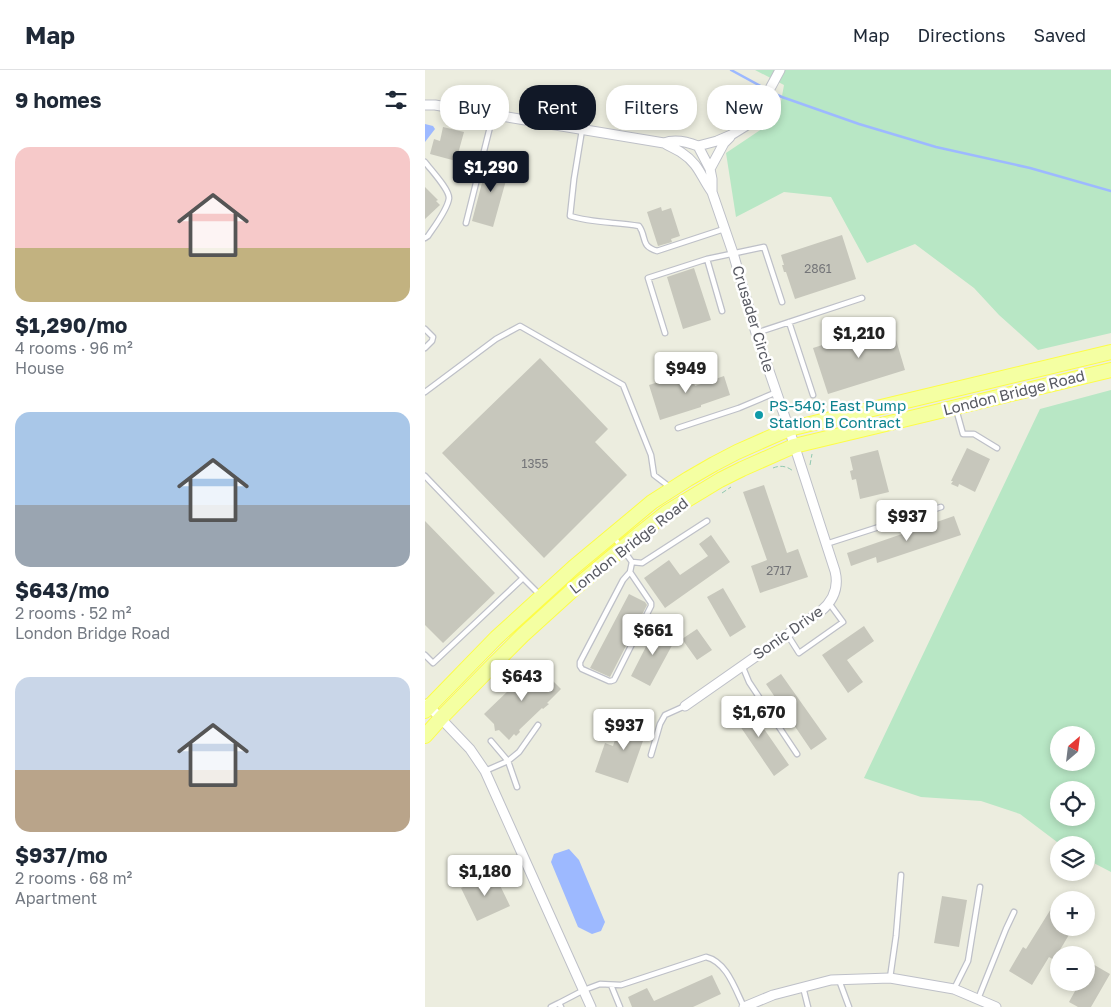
<!DOCTYPE html>
<meta charset="utf-8">
<style>
body{margin:0;font-family:"Golos Text",sans-serif;background:#f2f2f3;color:#1f2937;height:100vh;display:flex;flex-direction:column;font-size:19px;white-space:nowrap}
*{box-sizing:border-box;margin:0}
p{font-size:16px;color:#747a83}
.icon{flex:none;width:28px;height:28px;fill:none;stroke:currentColor;stroke-width:2;stroke-linecap:round;stroke-linejoin:round}
.map{position:relative;flex:1;overflow:hidden}
.panel{display:flex;flex-direction:column;background:#fff;width:425px}
.panel>*{flex:none}
.hud{position:absolute;left:15px;top:15px;width:475px;height:45px;display:flex;gap:10px}
.needle{width:32px;rotate:28deg}
.tools{position:absolute;left:625px;top:656px;display:grid;gap:10px}
.tools a{display:grid;place-items:center;width:45px;height:45px;border-radius:50%;background:#fff;box-shadow:0 2px 8px #0003;font-size:25px}
.price{position:absolute;translate:-50% -42px;padding:0 11px;border-radius:5px;background:#fff;color:#222;font-size:16px;line-height:32px;filter:drop-shadow(0 1px 2px #0008)}
.price::after{content:'';position:absolute;left:50%;top:30px;width:15px;height:11px;margin-left:-8px;background:inherit;clip-path:polygon(0 0,100% 0,50% 100%)}
.price.current{background:#111827;color:#fff}
ul{padding:0;list-style:none}
li{display:grid;align-content:center;gap:10px;height:265px;padding:0 15px}
li span{display:grid;place-items:center;height:155px;border-radius:15px;color:#555}
li>.icon{margin-inline-start:auto}
span .icon{width:90px;height:90px;fill:#fffc;stroke-width:1}
li b{font-size:21px}
h2{display:flex;justify-content:space-between;align-items:center;height:60px;padding:0 15px;font-size:21px}
.tag{padding:0 18px;border-radius:20px;background:#fff;box-shadow:0 2px 8px #0003;font-size:18px;line-height:45px}
.tag.current{background:#111827;color:#fff}
header{display:flex;align-items:center;gap:30px;box-sizing:border-box;height:70px;padding:0 25px;background:#fff;border-bottom:1px solid #e0e1e3}
header strong{font-size:24px}
nav{display:flex;gap:28px;margin-inline-start:auto;font-size:18px}
main{display:flex;flex:1;min-height:0}
.map>svg:first-child{display:block}
.green{fill:#b8e7c5;fill-rule:evenodd}
.water{fill:#9db9ff}
.lines{fill:none;stroke-linecap:round;stroke-linejoin:round}
.stream{stroke:#9db9ff;stroke-width:2.5}
.building{fill:#c7c7bc}
.service-casing{stroke:#bec0c8;stroke-width:7}
.minor-casing{stroke:#bec0c8;stroke-width:11}
.primary-casing{stroke:#fdfd47;stroke-width:16}
.path{stroke:#91c8b0;stroke-width:1;stroke-dasharray:5 2.5;stroke-linecap:butt}
.service{stroke:#fff;stroke-width:4.5}
.minor{stroke:#fff;stroke-width:9}
.primary{stroke:#f4ffa2;stroke-width:14}
.culture-dot{fill:#0f9aa8;stroke:#fff;stroke-width:2}
.labels{text-anchor:middle;stroke-width:5;stroke-linejoin:round;paint-order:stroke}
.number-label{font-size:12px;fill:#747578}
.street-label{font-size:15px;fill:#585a62;stroke:#fff}
.culture-label{font-size:15px;fill:#0d838f;stroke:#fff;text-anchor:start}
</style>
<header>
<strong>Map</strong>
<nav><a>Map</a><a>Directions</a><a>Saved</a></nav>
</header>
<main>
<section class="panel">
<h2>9 homes<svg class="icon" aria-label="filters" viewBox="0 0 24 24"><path d="M4 7h16M4 17h16"/><circle cx="9" cy="7" r="2"/><circle cx="15" cy="17" r="2"/></svg></h2>
<ul>
<li><span style="background:linear-gradient(#f6c9c9 65%,#c2b280 0)"><svg class="icon" aria-label="home" viewBox="0 0 24 24"><path d="M3 11l9-7 9 7M6 9v11h12V9"/></svg></span><div><b>$1,290/mo</b><p>4 rooms · 96 m²</p><p>House</p></div></li>
<li><span style="background:linear-gradient(#a9c7e8 60%,#9aa5b1 0)"><svg class="icon" aria-label="home" viewBox="0 0 24 24"><path d="M3 11l9-7 9 7M6 9v11h12V9"/></svg></span><div><b>$643/mo</b><p>2 rooms · 52 m²</p><p>London Bridge Road</p></div></li>
<li><span style="background:linear-gradient(#c9d6e8 60%,#b9a48a 0)"><svg class="icon" aria-label="home" viewBox="0 0 24 24"><path d="M3 11l9-7 9 7M6 9v11h12V9"/></svg></span><div><b>$937/mo</b><p>2 rooms · 68 m²</p><p>Apartment</p></div></li>
</ul>
</section>
<div class="map">
<svg width="686" height="937" viewBox="0 0 686 937">
<rect width="100%" height="100%" fill="#eceddf"/>
<path class="green" d="M330,0h356v263l-73,17 -39,-35 -25,-27 -59,-44 -48,19 -36,-66 -47,-5 -48,25 -10,-64 52,-35 6,-33z
M686,320v482l-25,-13v-14h-25l-41,-31 -39,-13 -60,-4 -57,-19 176,-369zM634,665h27v27h-27zM634,720h27v28h-27z"/>
<path class="water" d="M0,54l8,2 2,3 -10,13z
M144,779l10,11 26,62 -4,9 -9,3 -14,-7 -27,-65 3,-8z"/>
<g class="lines">
<path class="stream" d="M306,0l33,18
M350,24l7,3 77,27 77,23 94,21 81,23"/>
</g>
<path class="building" d="M18,57l21,5 -8,29 -26,-7 4,-15 6,2z
M63,90l22,6 -17,61 -21,-6z
M0,117l13,13 -2,1 4,4 -15,14z
M236,137l1,4 9,-3 9,28 -9,3 1,3 -14,4 -11,-34z
M417,165l14,44 -61,20 -9,-27h-2l-2,-7h2l-3,-10z
M269,198l17,52 -28,9 -16,-52z
M466,253l14,47 -77,24 -15,-46z
M115,288l68,71 -13,13 32,33 -83,83 -102,-105z
M265,302l5,14 29,-10 6,19 -29,10v2l-41,13 -11,-35z
M542,378l23,11 -15,33 -16,-8 -1,3 -7,-3 2,-3h-2z
M453,380l11,42 -29,7 -4,-20 -4,1 -2,-9 3,-1 -3,-13z
M339,415l23,68 11,-4 10,28 -48,16 -9,-27 16,-6 -24,-68z
M529,446l7,19 -84,28 -1,-6 -25,9 -4,-13z
M0,451l70,72 -52,50 -18,-18z
M286,465l19,27 -65,46 -21,-30 25,-18 11,15 28,-19 -9,-12z
M298,518l23,39 -16,10 -23,-40z
M204,524l16,8 2,3 -37,72 -20,-9z
M439,556l10,15 -27,19 16,22 -15,11 -26,-38z
M231,557l20,11 -26,48 -19,-10z
M272,559l15,21 -15,10 -15,-21z
M111,594l25,25 -14,14 2,1 -6,5 -1,-1 -23,22 1,2 -4,4 -2,-2 -5,6 -10,-10 -4,1 -1,-7 -10,-10z
M356,604l46,65 -16,11 -45,-66z
M319,630l45,65 -15,11 -45,-66z
M204,644l21,7 -22,62 -33,-11 10,-29 8,3 3,-9 5,2z
M69,803l16,33 -33,15 -16,-33z
M517,826l25,4 -8,47 -25,-4z
M634,826v32h14l-19,32 -5,-3 -17,28 -23,-14 14,-24 3,2z
M666,893l19,11 -19,33h-13l-9,-5 11,-20h6v-10z
M287,905l9,19 -28,13h-61l-4,-10 19,-9 7,13z"/>
<g class="lines">
<g class="service-casing">
<path id="service" d="M157,60l-8,49 -4,37c22,7 46,6 69,10 8,11 1,20 18,25l67,-22
M0,92c6,8 24,27 24,36 -1,11 -15,29 -21,38l-3,2
M41,153l27,-108
M282,189l15,52
M364,252l24,73
M0,259l8,8 -1,4 -7,7
M240,263l-17,-55 59,-19 57,-12 18,55
M331,263l106,-35
M0,322l71,-53 24,-13 103,59 28,70 3,20 17,13
M531,339l7,25h11l23,14
M253,358l61,-20 38,-16
M0,406l98,102 -90,85 -8,-8
M188,466l19,26 -2,10 21,31v3l-37,74 -3,1h-2l-27,-12 -2,-3v-4l43,-82 7,-8
M401,474l115,-37
M207,492l10,1 65,-42
M98,508l17,17
M362,564l12,19 44,-31 -14,-19
M317,595l7,17 48,72
M226,685l9,-31 5,-9 20,-9
M60,701l23,-10 -17,-20
M92,717l-9,-26 11,-9 19,-27
M465,908l6,-42 5,-61
M414,910l10,27
M186,915l9,22
M378,917l5,20
M529,919l14,-28 12,-74
M553,929l28,-70 8,-17
M126,937l8,-4
M136,937l-2,-4 25,-13 16,-6 21,1 85,-28c21,5 29,32 38,50"/>
</g>
<g class="minor-casing">
<path id="minor" d="M0,35h10l229,38
M273,76l19,-5 14,-6 21,-13 28,-52
M285,99l14,-26 6,-6
M2,634l43,45 15,22 106,236
M260,636l136,-95c13,-11 18,-24 14,-40l-46,-142 -33,-96 -23,-80 -21,-61v-13l-2,-10 -12,-23c-10,-4 -24,-7 -34,-3 6,4 13,6 18,10 17,11 19,24 30,39
M319,937l29,-12 58,-15 59,-2 64,11 42,18"/>
</g>
<g class="primary-casing">
<path id="primary" d="M0,641l71,-73 78,-71 78,-65 36,-23 26,-15 23,-12 52,-23 322,-77
M0,666l16,-18 49,-50 33,-33 54,-49 56,-47 34,-27 53,-32 22,-11 52,-23 317,-76"/>
</g>
<path class="path" d="M385,395l2,-11
M348,398c7,-3 14,-2 20,3
M297,423l9,-6"/>
<use href="#service" class="service"/>
<use href="#minor" class="minor"/>
<use href="#primary" class="primary"/>
</g>
<circle class="culture-dot" cx="334" cy="345" r="5"/>
<g class="labels">
<g class="number-label">
<text x="393" y="203">2861</text>
<text x="110" y="398">1355</text>
<text x="354" y="505">2717</text>
</g>
<g class="street-label">
<text transform="translate(328 249) rotate(73)" y="5">Crusader Circle</text>
<text transform="translate(589 323) rotate(-14)" y="5">London Bridge Road</text>
<text transform="translate(204 476) rotate(-38)" y="5">London Bridge Road</text>
<text transform="translate(363 563) rotate(-35)" y="5">Sonic Drive</text>
</g>
<g class="culture-label">
<text x="344" y="341">PS-540; East Pump<tspan x="344" dy="17">Station B Contract</tspan></text>
</g>
</g>
</svg>
<div class="tools">
<a><svg class="needle" viewBox="-14 -14 28 28"><path d="M0-13l5 13h-10z" fill="#e53935"/><path d="M0 13l5-13h-10z" fill="#747a83"/></svg></a>
<a><svg class="icon" aria-label="locate" viewBox="0 0 24 24"><circle cx="12" cy="12" r="6"/><path d="M12 2v4M12 18v4M2 12h4M18 12h4"/></svg></a>
<a><svg class="icon" aria-label="layers" viewBox="0 0 24 24"><path d="M12 4l9 5-9 5-9-5zM3 14l9 5 9-5"/></svg></a>
<a>+</a>
<a>−</a>
</div>
<b class="price current" style="left:66px;top:123px">$1,290</b>
<b class="price" style="left:434px;top:289px">$1,210</b>
<b class="price" style="left:261px;top:324px">$949</b>
<b class="price" style="left:482px;top:472px">$937</b>
<b class="price" style="left:228px;top:586px">$661</b>
<b class="price" style="left:97px;top:632px">$643</b>
<b class="price" style="left:334px;top:668px">$1,670</b>
<b class="price" style="left:199px;top:681px">$937</b>
<b class="price" style="left:60px;top:827px">$1,180</b>
<div class="hud">
<a class="tag">Buy</a>
<a class="tag current">Rent</a>
<a class="tag">Filters</a>
<a class="tag">New</a>
</div>
</div>
</main>
